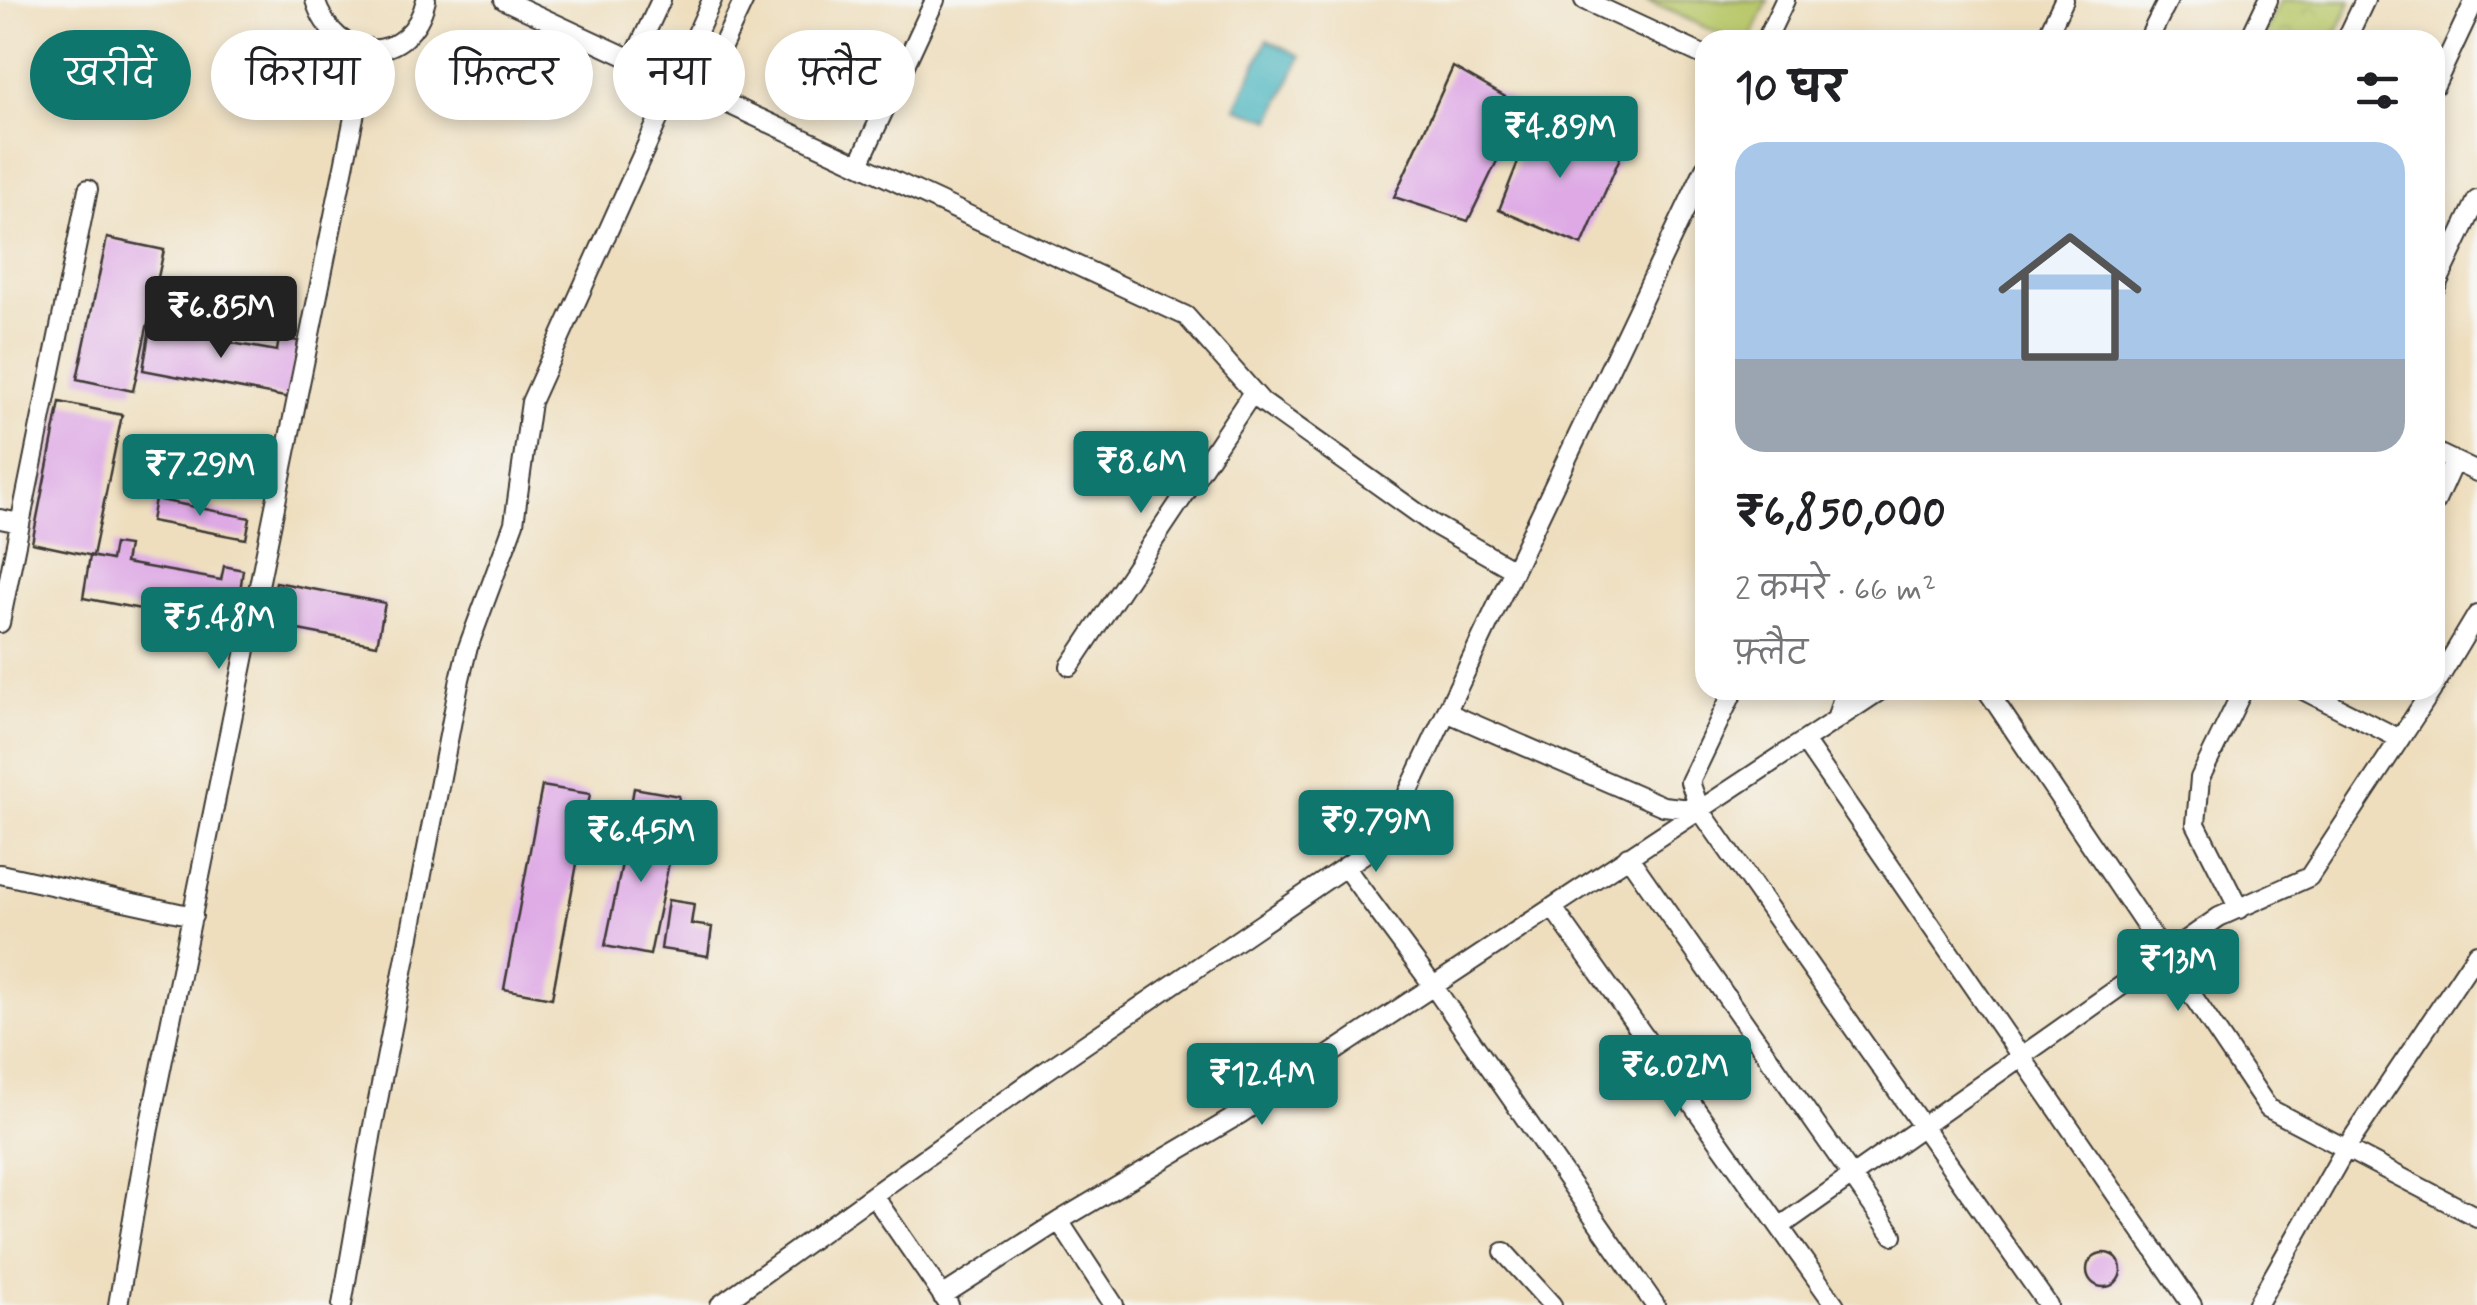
<!DOCTYPE html>
<html lang="hi">
<meta charset="utf-8">
<style>
body{margin:0;font-family:Mynerve,"Playpen Sans Deva",sans-serif;background:#f6f6f6;color:#202124;height:100vh;display:flex;flex-direction:column;font-size:38px;white-space:nowrap}
*{box-sizing:border-box;margin:0}
p{font-size:32px;color:#757577}
.icon{flex:none;width:55px;height:55px;fill:none;stroke:currentColor;stroke-width:2;stroke-linecap:round;stroke-linejoin:round}
.map{position:relative;flex:1;overflow:hidden}
.panel{position:absolute;left:1695px;top:30px;width:750px;height:670px;display:flex;flex-direction:column;background:#fff;border-radius:30px;box-shadow:0 5px 15px #0003}
.panel>*{flex:none}
.hud{position:absolute;left:30px;top:30px;width:950px;height:90px;display:flex;gap:20px}
.price{position:absolute;translate:-50% -85px;padding:0 22px;border-radius:10px;background:#0f766e;color:#fff;font-size:32px;line-height:65px;filter:drop-shadow(0 2px 5px #0008)}
.price::after{content:'';position:absolute;left:50%;top:60px;width:30px;height:22px;margin-left:-15px;background:inherit;clip-path:polygon(0 0,100% 0,50% 100%)}
.price.current{background:#222;color:#fff}
ul{padding:0;list-style:none}
li{display:grid;align-content:center;gap:20px;height:530px;padding:0 40px}
li span{display:grid;place-items:center;height:310px;border-radius:30px;color:#555}
li>.icon{margin-inline-start:auto}
span .icon{width:180px;height:180px;fill:#fffc;stroke-width:1}
li b{font-size:42px}
h2{display:flex;justify-content:space-between;align-items:center;height:120px;padding:0 40px;font-size:42px}
.tag{padding:0 35px;border-radius:45px;background:#fff;box-shadow:0 5px 15px #0003;font-size:35px;line-height:90px}
.tag.current{background:#0f766e;color:#fff}
.map>svg:first-child{display:block}
.park{fill:url(#park-crowns);stroke:#6a7242;stroke-width:2.5}
.pitch{fill:#b8c769;stroke:#6a7242;stroke-width:2.5}
.water{fill:#41b1bb;stroke:#2e666c;stroke-width:2.5}
.building{fill:#dea9e5}
.lines{fill:none;stroke-linecap:round;stroke-linejoin:round}
.minor-casing{stroke:#3c3934;stroke-width:22}
.minor{stroke:#fff;stroke-width:18}
</style>
<div class="map">
<svg width="2477" height="1305" viewBox="0 0 2477 1305">
<defs>
<pattern id="park-crowns" width="20" height="18" patternUnits="userSpaceOnUse" patternTransform="scale(2.5)"><rect width="20" height="18" fill="#b8c769"/><path d="M2 6a3 3 0 1 1 6 0M12 15a3 3 0 1 1 6 0" fill="none" stroke="#9eaa5a"/></pattern>
</defs>
<rect width="100%" height="100%" fill="#f6f6f2"/>
<filter id="ink" filterUnits="userSpaceOnUse"><feTurbulence type="fractalNoise" baseFrequency=".01" numOctaves="2"/><feDisplacementMap in="SourceGraphic" scale="20" xChannelSelector="R" yChannelSelector="G"/><feConvolveMatrix kernelMatrix="1 2 1 2 8 2 1 2 1" color-interpolation-filters="sRGB"/></filter>
<filter id="wash" filterUnits="userSpaceOnUse"><feTurbulence type="fractalNoise" baseFrequency=".0048" numOctaves="4" result="noise"/><feDisplacementMap in="SourceGraphic" scale="40" xChannelSelector="R" yChannelSelector="G"/><feGaussianBlur stdDeviation="2.25" result="paint"/><feColorMatrix in="noise" values="0 0 0 0 0 0 0 0 0 0 0 0 0 0 0 0 0 1.4 0 .05"/><feComposite in="paint" operator="in"/></filter>
<g filter="url(#wash)">
<rect width="100%" height="100%" fill="#eedebe"/>
<path class="park" d="M2281,0h71l-19,40h-71z"/>
<path class="pitch" d="M1646,0h122l-18,40h-17z"/>
<path class="water" d="M1267,40l34,16 -29,64 -36,-12z"/>
<g id="blocks">
<path class="building" d="M1453,67l70,40 -55,114 -74,-24z
M1536,116l86,37 -40,92 -83,-35z
M107,238l57,12 -31,141 -56,-12z
M170,315l14,2 -3,17 96,17 2,-13 19,3 -8,57 -147,-28 7,-42 17,3z
M60,402l62,13 -29,141 -61,-13z
M155,499l95,19 -4,21 -95,-18z
M114,544l14,2 -3,17 96,17 3,-14 19,4 -8,57 -152,-29 7,-42 21,4z
M276,582l109,21 -8,42 -110,-21z
M542,786l48,8 -38,204 -48,-9z
M634,788l45,8 -3,17 -45,-8z
M632,815l45,9 -27,131 -45,-9z
M668,900l26,4 -3,20 21,3 -4,29 -47,-7z
M2087 1270a17 17 0 1 1 34 0a17 17 0 1 1-34 0Z"/>
</g>
</g>
<g filter="url(#ink)">
<use href="#blocks" fill-opacity="0" stroke="#3c3934" stroke-width="2.5"/>
<g class="lines">
<g class="minor-casing">
<path id="minor" d="M315,0c20,65 95,67 111,0
M504,0l682,316 76,86 171,122 81,46
M1584,0l121,56
M1766,40l19,-40
M2045,40l19,-40
M2148,40l20,-40
M2249,40l19,-40
M2346,40l19,-40
M633,60l28,-60
M2435,85l40,-85
M701,91l43,-91
M859,164l76,-164
M2435,288l42,-88
M2435,452l42,20
M2435,503l19,-42
M0,519l20,4
M0,623l88,-434
M1070,666l183,-274
M2435,685l42,-70
M1734,690l-44,92 10,28 348,495
M1987,690l281,418 209,109
M2303,690l97,49
M1446,712l217,94 37,4
M1836,720l9,-30
M1804,741l388,564
M1628,856l265,379
M1345,867l89,120 221,318
M0,874l193,42
M1553,908l282,397
M2239,909l-43,-85 4,-46 43,-88
M873,1195l76,110
M1059,1221l181,-107 641,-424
M1781,1226l438,-309 90,-40 123,-187
M1504,1252l48,53
M942,1296l117,-75 55,84
M118,1305l28,-162 222,-1095
M342,1305l30,-174 88,-452 7,-29 47,-127 17,-121 181,-402
M720,1305l323,-232 343,-234 319,-671
M2257,1305l89,-157 131,-195"/>
</g>
<use href="#minor" class="minor"/>
</g>
</g>
</svg>
<b class="price" style="left:1560px;top:181px">₹4.89M</b>
<b class="price current" style="left:221px;top:361px">₹6.85M</b>
<b class="price" style="left:1141px;top:516px">₹8.6M</b>
<b class="price" style="left:200px;top:519px">₹7.29M</b>
<b class="price" style="left:219px;top:672px">₹5.48M</b>
<b class="price" style="left:1376px;top:875px">₹9.79M</b>
<b class="price" style="left:641px;top:885px">₹6.45M</b>
<b class="price" style="left:2178px;top:1014px">₹13M</b>
<b class="price" style="left:1675px;top:1120px">₹6.02M</b>
<b class="price" style="left:1262px;top:1128px">₹12.4M</b>
<div class="hud">
<a class="tag current">खरीदें</a>
<a class="tag">किराया</a>
<a class="tag">फ़िल्टर</a>
<a class="tag">नया</a>
<a class="tag">फ़्लैट</a>
</div>
<section class="panel">
<h2>10 घर<svg class="icon" aria-label="filters" viewBox="0 0 24 24"><path d="M4 7h16M4 17h16"/><circle cx="9" cy="7" r="2"/><circle cx="15" cy="17" r="2"/></svg></h2>
<ul>
<li><span style="background:linear-gradient(#a9c7e8 70%,#9aa5b1 0)"><svg class="icon" aria-label="home" viewBox="0 0 24 24"><path d="M3 11l9-7 9 7M6 9v11h12V9"/></svg></span><div><b>₹6,850,000</b><p>2 कमरे · 66 m²</p><p>फ़्लैट</p></div></li>
</ul>
</section>
</div>
